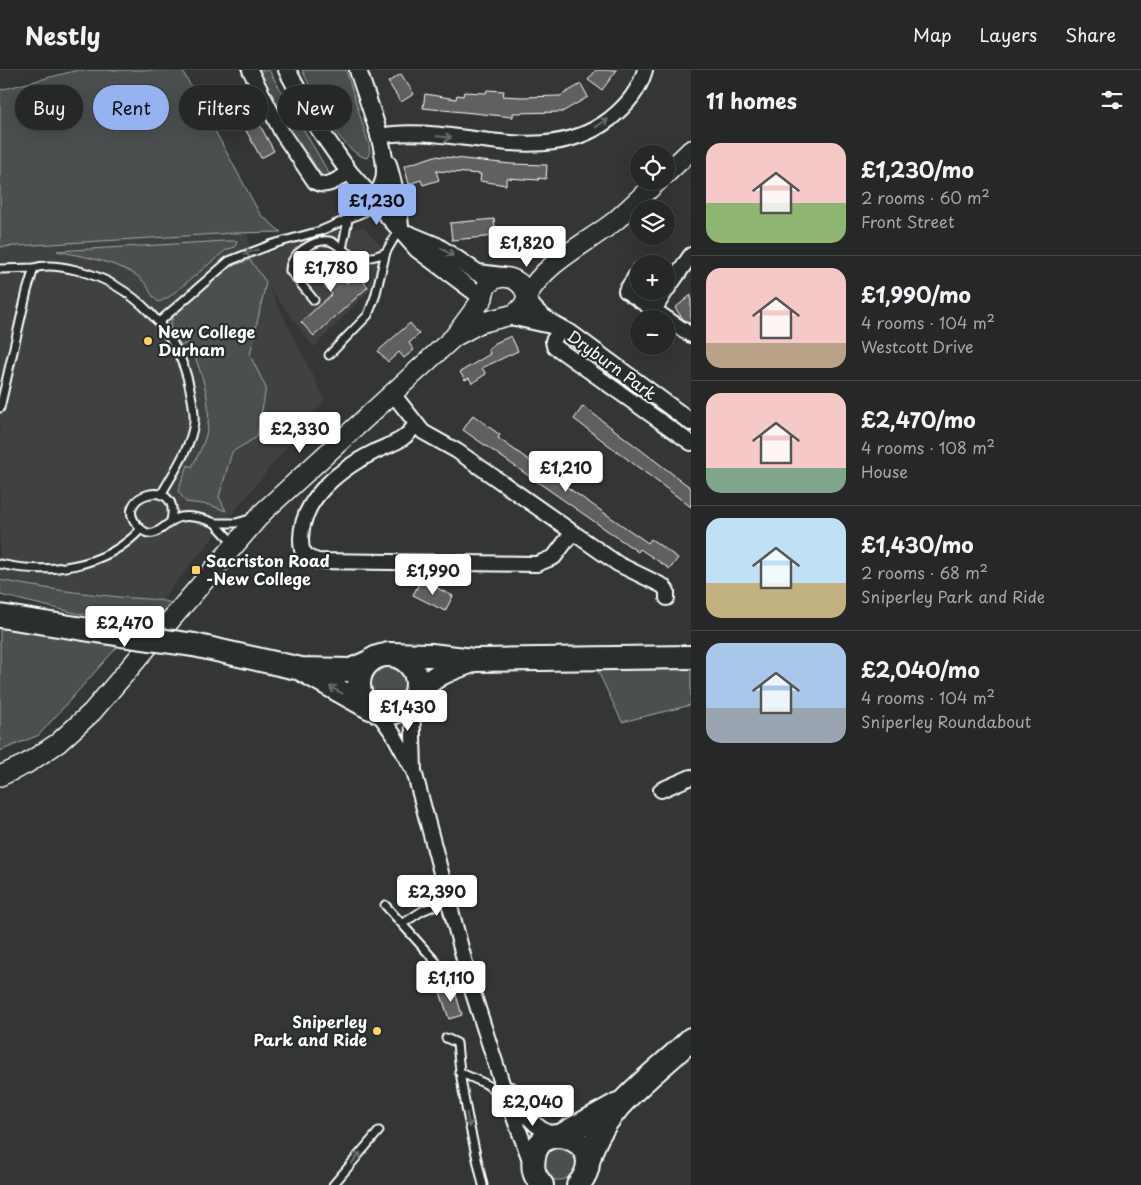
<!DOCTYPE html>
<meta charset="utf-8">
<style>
body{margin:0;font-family:"Playpen Sans",sans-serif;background:#323434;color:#f1f3f6;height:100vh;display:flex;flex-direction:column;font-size:19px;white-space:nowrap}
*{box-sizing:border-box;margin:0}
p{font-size:16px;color:#a4a6a8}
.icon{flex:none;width:28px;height:28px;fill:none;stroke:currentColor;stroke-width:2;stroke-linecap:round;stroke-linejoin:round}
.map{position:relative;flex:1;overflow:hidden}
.details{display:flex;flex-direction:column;background:#262828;width:450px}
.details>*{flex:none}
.top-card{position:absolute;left:15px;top:15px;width:475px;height:45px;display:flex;gap:10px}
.fabs{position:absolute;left:630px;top:75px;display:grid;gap:10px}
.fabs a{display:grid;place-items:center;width:45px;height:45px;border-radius:50%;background:#262828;box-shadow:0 5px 20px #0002,0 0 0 1px #424445;font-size:25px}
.price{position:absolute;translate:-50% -42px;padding:0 11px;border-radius:5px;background:#fff;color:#222;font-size:16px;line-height:32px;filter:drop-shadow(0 1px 2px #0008)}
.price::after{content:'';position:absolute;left:50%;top:30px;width:15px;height:11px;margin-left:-8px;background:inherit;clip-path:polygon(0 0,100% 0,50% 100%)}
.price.current{background:#95b2f1;color:#111}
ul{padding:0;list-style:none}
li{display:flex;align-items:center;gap:15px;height:125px;padding:0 15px}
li+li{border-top:1px solid #424445}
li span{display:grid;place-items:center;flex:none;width:140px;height:100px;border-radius:15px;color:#555}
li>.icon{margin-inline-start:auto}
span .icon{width:60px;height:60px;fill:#fffc;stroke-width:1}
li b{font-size:21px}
h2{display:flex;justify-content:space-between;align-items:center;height:60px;padding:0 15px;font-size:21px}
.pill{padding:0 18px;border-radius:22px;background:#262828;box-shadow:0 5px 20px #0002,0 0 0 1px #424445;font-size:18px;line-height:45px}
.pill.current{background:#95b2f1;color:#111}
header{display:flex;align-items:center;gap:30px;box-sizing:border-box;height:70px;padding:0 25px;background:#262828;border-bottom:1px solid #424445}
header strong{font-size:24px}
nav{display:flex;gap:28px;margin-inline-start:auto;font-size:18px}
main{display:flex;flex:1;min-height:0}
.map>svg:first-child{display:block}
.built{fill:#404243}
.green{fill:#4c4f50;stroke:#a6a7a8}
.building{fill:#5f6162;stroke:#fff}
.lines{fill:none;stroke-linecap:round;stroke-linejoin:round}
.service-casing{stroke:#fff;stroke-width:11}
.minor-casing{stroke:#fff;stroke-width:18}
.tertiary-casing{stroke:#fff;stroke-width:20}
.secondary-casing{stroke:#fff;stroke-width:22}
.trunk-casing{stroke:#fff;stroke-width:26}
.service{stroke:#2a2d2e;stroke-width:7}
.minor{stroke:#2a2d2e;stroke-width:14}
.tertiary{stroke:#2a2d2e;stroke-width:16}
.secondary{stroke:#2a2d2e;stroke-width:19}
.trunk{stroke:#2a2d2e;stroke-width:22}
.trunk-bridge-casing{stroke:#fff;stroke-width:26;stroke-linecap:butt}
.trunk-bridge{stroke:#2a2d2e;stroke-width:22}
.oneway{stroke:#6a6c6d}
.poi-dot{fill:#ffd166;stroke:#2a2d2e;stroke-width:2}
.labels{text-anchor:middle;stroke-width:4.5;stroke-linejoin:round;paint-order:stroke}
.poi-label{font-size:16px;font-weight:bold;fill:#fff;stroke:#2a2d2e;text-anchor:start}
.street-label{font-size:16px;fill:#fff;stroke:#2a2d2e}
</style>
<header>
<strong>Nestly</strong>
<nav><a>Map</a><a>Layers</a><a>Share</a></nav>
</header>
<main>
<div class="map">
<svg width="691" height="1115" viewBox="0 0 691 1115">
<rect width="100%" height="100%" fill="#333536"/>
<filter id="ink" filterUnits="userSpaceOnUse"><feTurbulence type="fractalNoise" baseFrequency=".02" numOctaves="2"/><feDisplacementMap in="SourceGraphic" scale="10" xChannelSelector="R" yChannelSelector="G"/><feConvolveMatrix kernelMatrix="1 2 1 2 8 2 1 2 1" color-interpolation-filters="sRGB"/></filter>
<g filter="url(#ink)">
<path class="built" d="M78,0h104l78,144 21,18 -33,2 2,25 88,-29 4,2 21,-5 24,26 -7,7 -11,31 -55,56 -46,-61 57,114 -163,200 -43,-3 -96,-12 -23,-5v-490z"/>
<path class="green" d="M78,0h104l78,144 21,18 -46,1 -235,14v-157z
M256,0h13l61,105 -6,1 -5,-4 -11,-18 -7,-3z
M302,0h44l23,75 1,7 -3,6c-28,-6 -53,-64 -65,-88z
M225,171h12l-2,6 -9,3 -57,47 -10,5c-9,-6 -9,-14 -16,-21 -17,-18 -63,-25 -86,-30z
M250,190l16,22 -16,73 16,33 -9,49 -25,15 -13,45 7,14 -16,-6 -24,-3 -8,-11 10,-26 4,2c6,-12 12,-23 15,-36 6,-30 -7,-62 -18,-89l-8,4 -11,-19 3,-11 26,-26 27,-22z
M0,510c39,8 79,13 119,17 18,2 36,1 53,6l-15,17 -77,-6 -80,-19z
M0,553l118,23 -79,89 -39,16z
M368 615a20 20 0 1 1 40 0a20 20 0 1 1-40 0Z
M596,597l95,1v37l-69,17z
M563,1073l16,17c-7,17 -13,25 -34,17l-2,-26z"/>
<path class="building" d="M596,0h21l-15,20 -14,-10z
M401,4l13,20 -13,8 -13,-20z
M581,14l7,13 -26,15 -49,1v4l-90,-9 2,-14 31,5 1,-4 6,1 1,-4 22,1 1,-3 17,1 -1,5 19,1 38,-1z
M245,28l29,53 -13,7 -29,-53z
M435,86l76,8 36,1 -1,14 -8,-1 1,2 -33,-2v7l-26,-4 1,-7 -45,-3 3,9 -16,5 -2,-5 -12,4 -5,-18z
M494,149l2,17 -44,4 -2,-17z
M317,180l30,33 10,-9 11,13 -54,49 -13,-14 31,-28 -29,-31z
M691,225v29l-8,-5 -8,-11z
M410,253l9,11 -10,9 5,7 -10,8 -5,-6 -11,10 -10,-11z
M511,266l7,15 -36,17 4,6 -14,9 -3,-5 -4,2 -5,-8 30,-18 -2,-5 6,-3 -1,-2z
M583,336l108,82v19l-117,-88z
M473,345l27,20 -2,3 60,43 90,62 3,-4 27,19 -8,11 -30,-20 -2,3 -175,-122z
M421,510l32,16 -8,15 -32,-16z
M454,918l8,27 -13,4 -9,-27z"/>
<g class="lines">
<g class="service-casing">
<path id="service" d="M342,179l6,-29
M0,199l34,-1c12,-4 30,-1 42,2 57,14 102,60 114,119 2,11 5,22 4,33 -3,26 -21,51 -33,73
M314,230l-24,-29c-1,-17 25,-32 39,-30 5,1 9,5 13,8 13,10 29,11 44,3
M159,252l70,-61 44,-17 47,-13 58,-25
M329,285l39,-40 7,-18 11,-45 13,-22
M0,338l27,-117 7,-23
M171,450c11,-45 -61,-25 -33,6 17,20 28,-7 43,-9 12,-2 24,2 34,6
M234,474l-19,-21h21l14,-4
M0,494c49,11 105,4 141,-35
M385,835l51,57v4
M402,854l20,-13 26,-11
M446,968l11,5c4,49 15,95 26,142
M459,1002l27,12 18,13
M333,1115l46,-54"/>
</g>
<g class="minor-casing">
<path id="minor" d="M250,0l32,63 33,49c12,7 23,-3 34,-10
M378,66c76,-15 163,36 232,-17 17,-14 29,-28 35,-49
M639,201l-13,20 28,19 12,-19
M666,221l25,-36
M654,240l37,25
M561,258l-8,13 1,5 137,97
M393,324l30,38 34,19 161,113 45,22 4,5v7
M415,355c-11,17 -23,18 -41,27 -36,18 -80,52 -72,98l7,8 9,3 219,3 17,-7 18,-24
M412,630l2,71 59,222 34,106 25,66
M377,641l17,24 18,33
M661,720l30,-13
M511,1020c11,21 22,39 46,46"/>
</g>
<g class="tertiary-casing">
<path id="tertiary" d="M287,0l30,56 32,46 68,77 66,49
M358,0c8,27 32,84 26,110 -2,7 -6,14 -11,20
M388,94l10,39 2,25
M408,164l29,12 41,27 24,3
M527,228c7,16 28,28 43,35l121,89
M510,246l41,9"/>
</g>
<g class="secondary-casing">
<path id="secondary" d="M666,104l25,-24
M527,226c18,-34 59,-52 88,-75 15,-13 29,-27 43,-40
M0,706l26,-12 32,-21 34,-31 171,-200 191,-175 29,-39c2,-28 40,-27 44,0l-4,8 -8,8 -35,9 -26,14"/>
</g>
<g class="trunk-casing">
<path id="trunk" d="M0,546l122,19
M194,575l107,24 50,1 18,-8
M388,584l43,1 42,5 218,-3
M359 614a29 29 0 1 1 58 0a29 29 0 1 1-58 0Z
M302,600l68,38
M414,626c20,-21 30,-25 56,-34
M560,1066l58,-32
M588,1092c12,-53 66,-86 103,-123
M542,1115c-8,-9 -10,-16 -8,-28 7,-42 80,-14 44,28"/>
</g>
<use href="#service" class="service"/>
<use href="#minor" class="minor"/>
<use href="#tertiary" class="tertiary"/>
<use href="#secondary" class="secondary"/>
<use href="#trunk" class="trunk"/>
<g class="trunk-bridge-casing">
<path id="trunk-bridge" d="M122,565l72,10"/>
</g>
<use href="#trunk-bridge" class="trunk-bridge"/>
</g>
<defs><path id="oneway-shaft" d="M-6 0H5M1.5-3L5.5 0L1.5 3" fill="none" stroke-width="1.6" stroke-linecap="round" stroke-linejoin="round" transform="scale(1.25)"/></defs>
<g class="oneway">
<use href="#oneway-shaft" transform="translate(602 53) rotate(-33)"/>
<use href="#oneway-shaft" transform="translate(444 67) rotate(5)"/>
<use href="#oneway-shaft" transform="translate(251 182) rotate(160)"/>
<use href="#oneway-shaft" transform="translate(447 182) rotate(33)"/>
<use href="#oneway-shaft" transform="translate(336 620) rotate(-152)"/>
<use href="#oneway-shaft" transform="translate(468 1050) rotate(78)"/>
<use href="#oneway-shaft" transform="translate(356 1088) rotate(-50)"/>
</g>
</g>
<g class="poi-dot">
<circle cx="148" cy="271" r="5"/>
<rect x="191" y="495" width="10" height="10" rx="2.5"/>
<circle cx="377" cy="961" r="5"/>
</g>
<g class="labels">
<g class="poi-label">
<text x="158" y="268">New College<tspan x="158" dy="18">Durham</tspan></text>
<text x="206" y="497">Sacriston Road<tspan x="206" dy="18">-New College</tspan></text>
<text x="367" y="958" text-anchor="end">Sniperley<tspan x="367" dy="18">Park and Ride</tspan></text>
</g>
<g class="street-label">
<text transform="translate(612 295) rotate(36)" y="6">Dryburn Park</text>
</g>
</g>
</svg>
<div class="fabs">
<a><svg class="icon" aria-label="locate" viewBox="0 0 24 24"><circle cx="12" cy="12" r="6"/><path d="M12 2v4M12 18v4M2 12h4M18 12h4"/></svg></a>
<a><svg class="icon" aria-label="layers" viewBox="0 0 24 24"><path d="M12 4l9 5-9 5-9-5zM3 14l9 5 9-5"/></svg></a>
<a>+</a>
<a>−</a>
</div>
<b class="price current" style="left:377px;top:156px">£1,230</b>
<b class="price" style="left:527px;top:198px">£1,820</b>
<b class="price" style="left:331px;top:223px">£1,780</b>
<b class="price" style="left:300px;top:384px">£2,330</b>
<b class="price" style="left:566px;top:423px">£1,210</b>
<b class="price" style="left:433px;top:526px">£1,990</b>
<b class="price" style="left:125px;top:578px">£2,470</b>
<b class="price" style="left:408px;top:662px">£1,430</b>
<b class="price" style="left:437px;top:847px">£2,390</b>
<b class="price" style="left:451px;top:933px">£1,110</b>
<b class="price" style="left:533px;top:1057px">£2,040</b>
<div class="top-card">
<a class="pill">Buy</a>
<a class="pill current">Rent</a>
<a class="pill">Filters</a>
<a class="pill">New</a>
</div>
</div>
<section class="details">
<h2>11 homes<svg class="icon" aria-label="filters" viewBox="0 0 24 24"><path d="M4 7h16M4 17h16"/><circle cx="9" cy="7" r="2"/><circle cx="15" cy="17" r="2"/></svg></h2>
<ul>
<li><span style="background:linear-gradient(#f6c9c9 60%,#8fb573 0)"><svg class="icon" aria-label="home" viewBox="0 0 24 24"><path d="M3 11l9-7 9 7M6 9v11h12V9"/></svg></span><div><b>£1,230/mo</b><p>2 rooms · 60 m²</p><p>Front Street</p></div></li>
<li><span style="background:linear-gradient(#f6c9c9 75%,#b9a48a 0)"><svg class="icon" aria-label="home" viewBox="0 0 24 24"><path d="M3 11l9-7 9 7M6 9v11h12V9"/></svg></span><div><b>£1,990/mo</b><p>4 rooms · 104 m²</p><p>Westcott Drive</p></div></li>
<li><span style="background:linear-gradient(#f6c9c9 75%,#7fa58c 0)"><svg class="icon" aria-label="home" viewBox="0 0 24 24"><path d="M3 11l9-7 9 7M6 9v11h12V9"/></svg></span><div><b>£2,470/mo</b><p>4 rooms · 108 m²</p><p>House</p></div></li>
<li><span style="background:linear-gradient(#bfe0f5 65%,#c2b280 0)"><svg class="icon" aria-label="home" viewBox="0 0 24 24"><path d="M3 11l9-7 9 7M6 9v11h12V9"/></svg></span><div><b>£1,430/mo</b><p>2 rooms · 68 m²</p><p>Sniperley Park and Ride</p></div></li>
<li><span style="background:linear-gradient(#a9c7e8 65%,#9aa5b1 0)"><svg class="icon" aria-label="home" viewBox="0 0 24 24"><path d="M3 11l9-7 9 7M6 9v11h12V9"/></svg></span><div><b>£2,040/mo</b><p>4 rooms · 104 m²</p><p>Sniperley Roundabout</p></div></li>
</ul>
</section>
</main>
